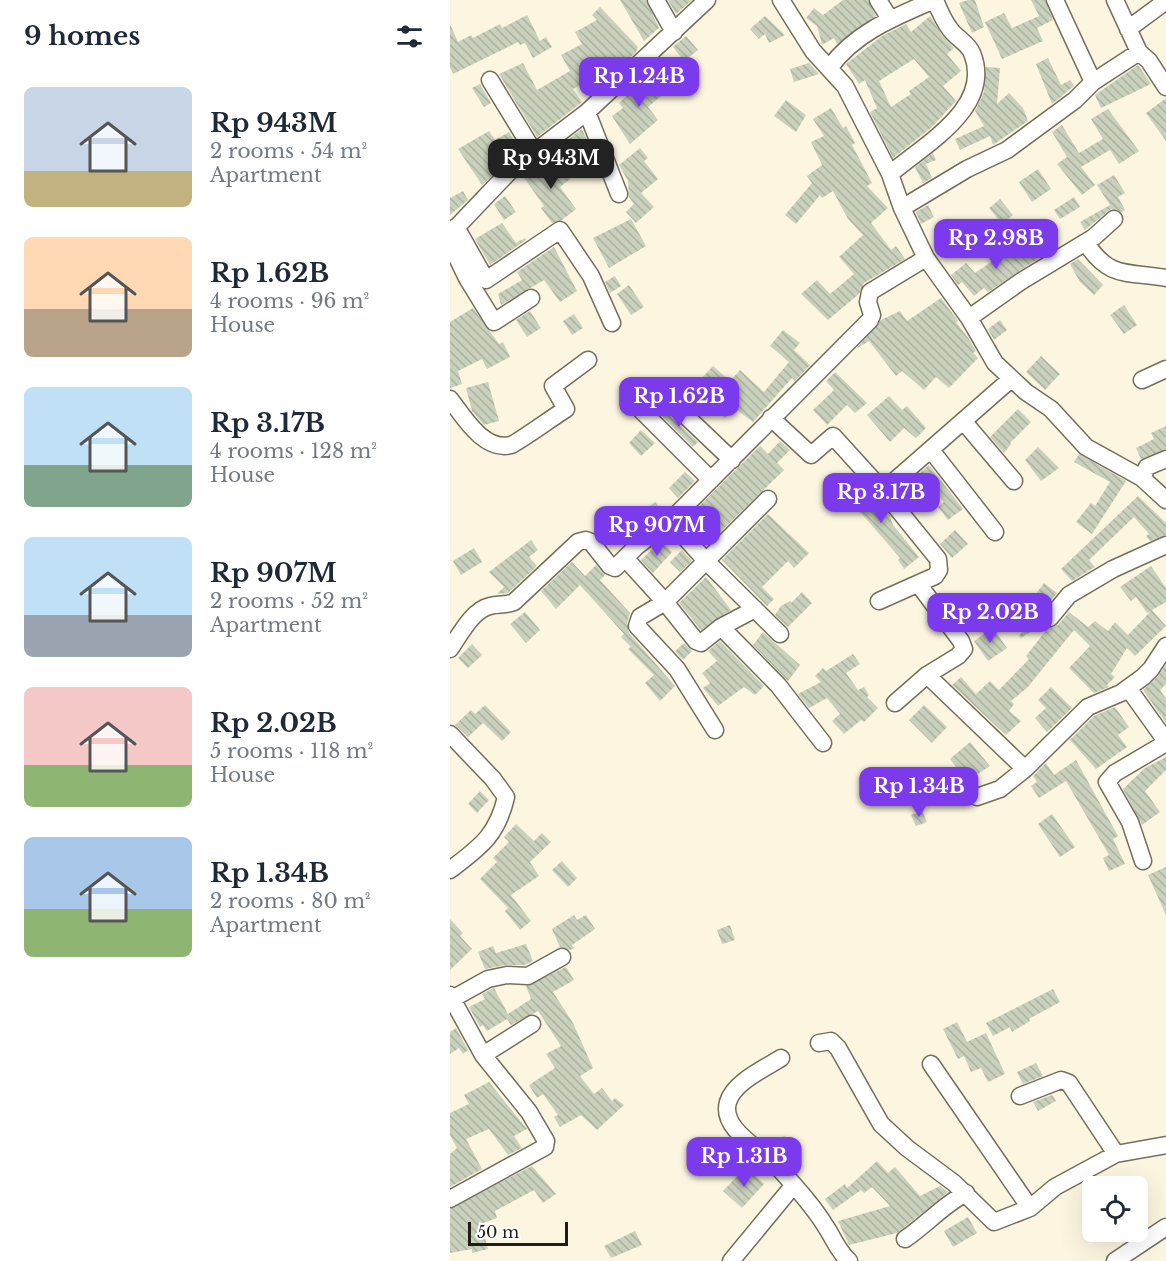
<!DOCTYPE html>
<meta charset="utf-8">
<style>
body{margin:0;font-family:"Libre Baskerville",serif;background:#f2f2f3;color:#1f2937;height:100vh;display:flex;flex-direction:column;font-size:22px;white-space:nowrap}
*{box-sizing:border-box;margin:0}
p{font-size:20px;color:#747a83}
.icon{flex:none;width:33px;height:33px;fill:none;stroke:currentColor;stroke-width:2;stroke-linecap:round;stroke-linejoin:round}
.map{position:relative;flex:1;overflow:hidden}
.side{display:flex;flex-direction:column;background:#fff;width:450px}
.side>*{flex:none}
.controls{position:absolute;left:632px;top:1176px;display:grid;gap:12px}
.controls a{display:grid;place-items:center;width:66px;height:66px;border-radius:9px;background:#fff;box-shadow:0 6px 24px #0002;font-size:30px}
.scale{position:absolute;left:18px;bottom:15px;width:100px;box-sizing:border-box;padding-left:6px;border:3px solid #1f1d15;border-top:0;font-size:16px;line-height:21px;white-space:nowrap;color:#1f1d15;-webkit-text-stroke:4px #fff;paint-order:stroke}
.price{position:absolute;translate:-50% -51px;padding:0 14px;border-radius:12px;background:#7c3aed;color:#fff;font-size:20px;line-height:39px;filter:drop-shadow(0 2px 3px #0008)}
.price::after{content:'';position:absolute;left:50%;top:36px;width:18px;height:14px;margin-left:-9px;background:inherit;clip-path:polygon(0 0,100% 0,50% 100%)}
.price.active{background:#222;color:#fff}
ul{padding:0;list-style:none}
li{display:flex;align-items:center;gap:18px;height:150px;padding:0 24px}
li span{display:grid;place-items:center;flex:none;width:168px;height:120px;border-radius:9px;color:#555}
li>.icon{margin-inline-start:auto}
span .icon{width:72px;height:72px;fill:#fffc;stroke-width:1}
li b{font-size:26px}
h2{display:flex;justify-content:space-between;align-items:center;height:72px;padding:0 24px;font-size:26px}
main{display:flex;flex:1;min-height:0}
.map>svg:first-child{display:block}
.building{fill:url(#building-back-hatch);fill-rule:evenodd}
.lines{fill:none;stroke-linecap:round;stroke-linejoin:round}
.minor-casing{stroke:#746f5c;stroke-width:19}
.minor{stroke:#fff;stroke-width:16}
</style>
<main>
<section class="side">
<h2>9 homes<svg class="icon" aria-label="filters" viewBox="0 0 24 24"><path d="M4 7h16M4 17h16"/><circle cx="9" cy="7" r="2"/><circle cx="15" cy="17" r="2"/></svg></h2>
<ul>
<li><span style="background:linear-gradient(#c9d6e8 70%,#c2b280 0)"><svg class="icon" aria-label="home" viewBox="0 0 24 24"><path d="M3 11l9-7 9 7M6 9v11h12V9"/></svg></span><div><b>Rp 943M</b><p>2 rooms · 54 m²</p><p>Apartment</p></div></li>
<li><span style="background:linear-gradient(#ffd9b3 60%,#b9a48a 0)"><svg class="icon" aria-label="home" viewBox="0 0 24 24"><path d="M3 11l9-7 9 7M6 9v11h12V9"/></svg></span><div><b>Rp 1.62B</b><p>4 rooms · 96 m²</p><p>House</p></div></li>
<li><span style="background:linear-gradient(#bfe0f5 65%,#7fa58c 0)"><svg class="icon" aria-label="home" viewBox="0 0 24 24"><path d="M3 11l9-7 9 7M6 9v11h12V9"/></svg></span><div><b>Rp 3.17B</b><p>4 rooms · 128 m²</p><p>House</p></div></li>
<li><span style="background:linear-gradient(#bfe0f5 65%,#9aa5b1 0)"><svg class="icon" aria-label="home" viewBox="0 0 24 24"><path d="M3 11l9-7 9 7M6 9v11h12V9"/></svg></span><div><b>Rp 907M</b><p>2 rooms · 52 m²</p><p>Apartment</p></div></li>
<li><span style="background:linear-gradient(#f6c9c9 65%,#8fb573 0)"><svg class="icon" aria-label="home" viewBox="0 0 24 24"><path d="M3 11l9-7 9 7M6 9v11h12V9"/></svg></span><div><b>Rp 2.02B</b><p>5 rooms · 118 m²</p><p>House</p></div></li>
<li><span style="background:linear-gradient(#a9c7e8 60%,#8fb573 0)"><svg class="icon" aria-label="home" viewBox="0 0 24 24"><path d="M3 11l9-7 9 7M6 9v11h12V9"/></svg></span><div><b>Rp 1.34B</b><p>2 rooms · 80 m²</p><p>Apartment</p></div></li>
</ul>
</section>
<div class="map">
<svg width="716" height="1261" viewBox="0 0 716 1261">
<defs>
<pattern id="building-back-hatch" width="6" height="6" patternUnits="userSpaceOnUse" patternTransform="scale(1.5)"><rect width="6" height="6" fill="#c9d1bc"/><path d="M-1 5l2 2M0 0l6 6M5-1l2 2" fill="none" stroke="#acb3a1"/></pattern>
</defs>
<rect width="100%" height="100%" fill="#fcf6e1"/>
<path class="building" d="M170,0h26l13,28 -15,13z
M218,0h24l-16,14z
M393,0h25l8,16 -39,28 -3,-6 -12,7 -5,-19 -11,-8 8,-10 9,7z
M518,0h7l9,27 -12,6 -13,-30z
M581,0h14l8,20 -16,8 6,13 -41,18 -17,-37 19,-9 8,15 27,-12z
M150,7l38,40 -2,5 -33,31 -4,-8 -26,14 9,13 -45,35 -38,-63 24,-11 14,27 33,-19 -9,-16 21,-11 -7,-12 22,-12 -5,-5z
M77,15l13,26 6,-4 6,10 -19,11 -8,-15 -5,2 -2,-3 -65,32 -3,-7v-43l8,18 13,-7 2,3 27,-14 2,4z
M315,16l20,19 -16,8 -4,-9 -6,5 -9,-10z
M480,16l12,19 12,13 -7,6 14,17 -18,15 13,15 -24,26 -39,31 -23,-46 7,-4 -12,-28 -6,4 -13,-20 36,-28 24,-12 5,8zM464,59l15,18 -20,14 2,3 -20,13 -12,-26z
M236,36l12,14 -14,11 -11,-14z
M598,58l13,27 9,-5 4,6 -22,18 -16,-40z
M359,63l10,11 -25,8 -4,-13z
M688,65l13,19 -50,24 -6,-13z
M536,67l14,1 -3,36 12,-11 14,15 5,13 -35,24 -3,-9 -30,14 -5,-11 29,-13 -9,-15 9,-19z
M197,70l19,22 -18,15 10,13 -28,24 -18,-28 11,-8 -4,-5 20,-18 -3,-4z
M30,84l11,19 -7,4 -12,-19z
M716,98v43l-20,-28z
M336,100l20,15 -10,17 -22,-16z
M381,108l12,20 3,-2 9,17 -3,2 20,38 -5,3 21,22 -17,15 20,27 5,-4 9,13 -41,24 -5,11 -31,26 -27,-26 16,-14 13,14 24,-20 -15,-17 24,-22 -15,-16 -15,-28 -11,7 -2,-3 -24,29 -11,-9 27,-32 -5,-7 15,-11 -11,-23 13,-6 -11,-17z
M658,109l31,42 -20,13 -9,-14 -29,17 14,18 -13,10 -25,-31 10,-7 -15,-25 10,-7 17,28 24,-14 -12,-20z
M132,129l10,24 -20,14 -14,-20z
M39,131l6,9 14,-8 11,18 -38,35 -24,-36z
M190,148l8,10 -4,3 14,18 -17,14 13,14 -18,16 -10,-11 8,-8 -5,-7 -1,-16 -9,-16z
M483,153l3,7 -10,4 6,14 -9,5 -8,-16z
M92,160l11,15 15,-11 8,10 -16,13 16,22 -14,11 -10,3 -11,-15 3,-2 -22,-31z
M588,169l13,20 -19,13 -13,-20z
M664,175l11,18 -7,4 7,13 -3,2 -11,-3 -26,21 -5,-8 30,-17 -13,-20z
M13,191l5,9 -18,15v-17z
M55,196l11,16 -12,8 -10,-16z
M624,197l6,10 -20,12 -6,-9z
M550,199l13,16 -11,9 -13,-16z
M478,205l6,12 -13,7 -5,-12z
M181,219l15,27 -37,22 -16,-30z
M52,223l14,20 9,-5 1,2 -36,25 -15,-26z
M584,244l8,12 -54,36 -4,-4 -10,8 -12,-14 -4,3 -7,-10 15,-12 9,10 35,-24 4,7z
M104,247l23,44 -17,11 -16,-22 -43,25 -3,-11 24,-14 -5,-8z
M628,259l25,26 -9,10 -14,-13 -10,-18z
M165,276l6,10 -11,7 -5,-11z
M179,285l15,22 -13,8 -14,-21z
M491,298l17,23 -2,1 13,17 7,12 -3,2 5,5 -29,30 -13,-11 -12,13 -22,-19 -6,5 -27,-35 -13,8 25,-29 19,-9 7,10z
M674,305l13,20 -13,9 -14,-19z
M23,308l26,36 4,-2 7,15 -23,12 -5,-10 -24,12 4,13 -12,4v-66z
M80,311l11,17 -14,9 -11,-17z
M124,314l9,14 -11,7 -9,-14z
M550,320l7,10 -13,10 -6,-11z
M333,330l17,13 -6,7 16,15 -15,16 -3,-3 -39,44 -19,-14 -9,10 -17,-16 -10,11 -10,-9 18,-20 -5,-5 12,-13 17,15 10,-11 24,22 25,-30 -19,-16z
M591,356l19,18 -15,16 -19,-18z
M385,372l32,31 -12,10 -8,-8 -20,20 -14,-15 21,-20 -8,-9z
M38,382l11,39 -15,4 -12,-14 -6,-23z
M439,396l13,14 5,-4 19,22 -10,10 -12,-10 -14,14 -23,-27z
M213,409l35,33 -5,5 -34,-34z
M568,409l13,13 -21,21 1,1 -7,9 -14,-16z
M716,426v23l-25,10 -5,-11 18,-9 -3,-6z
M191,430l14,13 -14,13 -12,-13z
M330,441l10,9 -13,13 7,7 -76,74 -24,-23 76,-75 8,8z
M588,447l21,21 -18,13 -16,-21z
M629,454l47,27 -34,53 -16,-12 15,-19 4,3 15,-24 -36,-20z
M479,465l34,44 -15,11 -10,-13 6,-5 -24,-29z
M235,472l10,9 -17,17 -9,-10z
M410,483l30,33 3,9 26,32 -15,12 -6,-9 2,-2 -38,-44 -19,-15z
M688,496l28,27v12l-16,6 -4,-5 3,-2 -15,-17 -45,43 6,7 -23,14 -11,-12z
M205,502l9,11 -13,9 -9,-10z
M318,514l41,39 -15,15 -6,-7 -26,26 12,12 -7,7 -45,-46z
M505,530l13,14 -16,14 -12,-14z
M81,540l7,10 -9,7 8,9 -29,27 -11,1 7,-7 -15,-15z
M211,541l11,11 -19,21 -12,-13z
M24,548l8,14 -21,13 -8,-14z
M232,550l10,11 -12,11 -10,-10z
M122,562l13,14 11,-11 9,10 -5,5 30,33 -3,10 2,10 46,53 -15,15 -15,-18 9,-8 -26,-26 3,-2 -10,-10 3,-3 -44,-49 -24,24 -15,-18z
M701,566l15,22v14l-14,8 14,16 -31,30 -8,-8 -16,26 4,3 -8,8 2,2 -15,6 -25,-25 21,-22 -16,-16 -47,58 -16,13 3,3 -5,7 12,10 -15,14 -54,-50 9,-8 15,17 14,-13 9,9 30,-31 -3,-3 22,-28 10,-3 11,-13 19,15 7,-6 13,10 7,-9 13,13 23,-24 -4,2 -11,-16 -5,4 -11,-14z
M256,577l25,33 -30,20 -22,-27z
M594,583l13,10 -15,19v12l-21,14 -2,-2 13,-16 -10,-7z
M352,592l10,11 -24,24 -13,-12 6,-9 9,-5 1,2z
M547,595l15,16 -16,16 -15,-16z
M75,612l15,18 -14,13 -16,-19z
M543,628l14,20 -19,13 -14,-20z
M313,632l37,33 -12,16 -35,-36z
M270,641l44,45 -9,9 -11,-8 -26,19 -15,-18 7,-5 -8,-10 15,-12 -9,-10z
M234,643l8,8 -9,9 -8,-9z
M22,644l10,11 -14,13 -10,-10z
M403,654l7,10 -14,9 12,17 6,-3 5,8 -2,2 11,11 -14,14 -3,-2 -17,14 -12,-13 8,-7 -13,-16 -18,10 -11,-14 23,-12 -6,-6 8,-8 3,3z
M716,665v19l-6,6 6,9v24l-23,-33 15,-14z
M601,687l21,21 -25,24 -12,-14 11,-10 -8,-8z
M35,705l26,27 -9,9 -19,-18 -15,14 -13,-12 16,-15 4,4z
M474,705l23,22 -15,16 -23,-23z
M665,707l14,20 -11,8 9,12 -31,22 -26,-29 24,-24z
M520,742l20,24 -41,27 -4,-4 16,-16 -11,-14z
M716,757v13l-21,21 15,21 -18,13 -19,-36 22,-21z
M626,760l42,76 -5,3 12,25 -16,7 -6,-13 6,-3 -43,-74 -27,17 -8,-12 6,-4 -4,-6 13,-13 8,12z
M30,791l9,9 -12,13 -9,-9z
M472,811l5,11 -11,4 -5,-11z
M602,814l23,33 -15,10 -22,-33z
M66,824l18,17 8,-8 9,9 -21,20 9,14 -28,19 20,26 -11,9 -15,-19 3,-3 -28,-29 17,-17 -4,-4 16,-16 -5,-5z
M112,861l15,17 -9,9 -16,-17z
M716,867v48l-18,-40z
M124,915l3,5 9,-5 9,14 -23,16 2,3 -4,2 -10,-3 -8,-18z
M0,919l13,14 -3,3 12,13 -22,21z
M280,925l5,15 -13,4 -5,-14z
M76,944l7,17 -8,4h-20l-20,4 -7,-17 15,-6 3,7z
M116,967l8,13 -21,12 20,31 20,45 -13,8 14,18 8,-6 10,13 3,-3 9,7 -27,25 -16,-15 -21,12 -6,-10 4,-2 -15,-21 -6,4 -8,-13 26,-17 -9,-14 15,-8 -23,-35 -27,14 -4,-6 -20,12 -4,-6 -3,2 -11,-20 16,-8 -3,-5 12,-6 14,26 23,-15 -5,-13z
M603,989l7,13 -31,17 1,2 -18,11 -2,-5 -17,9 -7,-13z
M507,1022l10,20 19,-9 19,41 -17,8 -7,-14 -10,4 -7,-16 -6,3 -15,-30z
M6,1028l12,22 -5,4 -4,-6 -9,6v-22z
M586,1063l7,13 -20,8 -6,-12z
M39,1082l38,47 -13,7 8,12 -14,7 -19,-26 -23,10 16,30 -32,18v-33l7,-6 -7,-13v-22l19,-9 -5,-9z
M602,1095l4,6 -18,10 -5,-9z
M334,1136l14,13 -11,12 -14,-13z
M427,1161l11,12 7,-6 25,29 20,-10 8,6 -51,41 -48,12 -11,-24 52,-15 -18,-19 -8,6 -3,-3 -28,20 -8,-11 20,-15 2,4z
M82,1166l24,28 -13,9 -9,-13 -39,21 2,7 -16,6 7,25 -16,4v-4l-22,4v-44z
M296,1167l18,17 -22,24 -19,-17z
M518,1217l9,16 -24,14 -9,-16z
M185,1231l7,14 -31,13 -7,-12z"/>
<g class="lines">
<g class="minor-casing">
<path id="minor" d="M206,0l18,32
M331,0l32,51 32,35 45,88 12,34 24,50 43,60 26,45 31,29 25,17 35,38 56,31 24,22
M428,0l12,19
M605,0l38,82
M665,0l24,52
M678,29l38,-28
M380,67c26,-35 65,-50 104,-67
M40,80l44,72
M137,112l32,82
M440,174c35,-30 104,-67 82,-121 -4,-10 -16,-15 -22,-24 -7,-9 -11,-19 -15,-29
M452,208l65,-39 40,-19 68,-50 18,-18 46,-30 10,9 17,26
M6,227l30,53 74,-50 31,46 21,47
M0,234l61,-64 76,-58 120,-112
M0,243l17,35 27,44 37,-24
M636,243c24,37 42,28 80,35
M519,318l51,-36 74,-45 20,-18
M692,380l24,-11
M0,399c13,17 34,53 61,46 6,-2 45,-30 55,-36l-13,-23 35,-26
M218,399l64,61
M188,407l73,73
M321,418l40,37 22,-19 50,55 128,-112
M514,422l50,59
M481,450l64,82
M692,478l5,-11 19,-8
M175,558l40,44 -25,15 -3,9 40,43 38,61
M469,585l42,56 3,8 -6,7 -31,19
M429,601l56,-25 4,-6 -1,-11 -55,-68
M305,609l-34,18 -20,16 -5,-2 -31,-39 103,-103
M600,618l19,-23 44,-26 53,-24
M271,627l57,58 45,58
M330,634l-73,-72 -37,-41 200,-201 2,-5 -4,-13 2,-10 56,-34
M0,649c10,-14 22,-39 40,-43 9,-3 15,0 24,-4l64,-60 8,-2 5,2 19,24 5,2 21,-21 34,-26
M678,688l38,53
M445,703l32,-28 98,94 63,-62 33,-14 22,-16 8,-8 15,-23
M0,734l43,45 13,18c-9,39 -26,50 -56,73
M527,797l23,-8 25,-20
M693,861l-13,-39 -23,-40 8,-9 51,-30
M0,995l33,60 46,57 17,29 -1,6 -95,52
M2,999l36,-20 19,-4 21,1 34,-19
M369,1043l12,-2 7,7 43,76 26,24 47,35 40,39 36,-14 25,-21 61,-33 50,-9
M33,1055l49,-31
M331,1058c-17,11 -47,24 -53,44 -8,27 33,47 48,63 17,19 37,40 50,62 8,12 12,24 23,34
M481,1064l99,144
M570,1096l41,-16 8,3 47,71
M455,1239c21,-14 38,-34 61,-46
M281,1261l62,-75
M665,1261l51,-34"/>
</g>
<use href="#minor" class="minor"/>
</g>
</svg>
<div class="controls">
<a><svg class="icon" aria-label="locate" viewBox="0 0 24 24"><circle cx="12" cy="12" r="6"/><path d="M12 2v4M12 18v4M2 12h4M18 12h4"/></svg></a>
</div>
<div class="scale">50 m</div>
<b class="price" style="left:189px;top:108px">Rp 1.24B</b>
<b class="price active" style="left:101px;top:190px">Rp 943M</b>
<b class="price" style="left:546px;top:270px">Rp 2.98B</b>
<b class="price" style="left:229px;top:428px">Rp 1.62B</b>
<b class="price" style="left:431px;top:524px">Rp 3.17B</b>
<b class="price" style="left:207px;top:557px">Rp 907M</b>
<b class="price" style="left:540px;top:644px">Rp 2.02B</b>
<b class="price" style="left:469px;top:818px">Rp 1.34B</b>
<b class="price" style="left:294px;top:1188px">Rp 1.31B</b>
</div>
</main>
